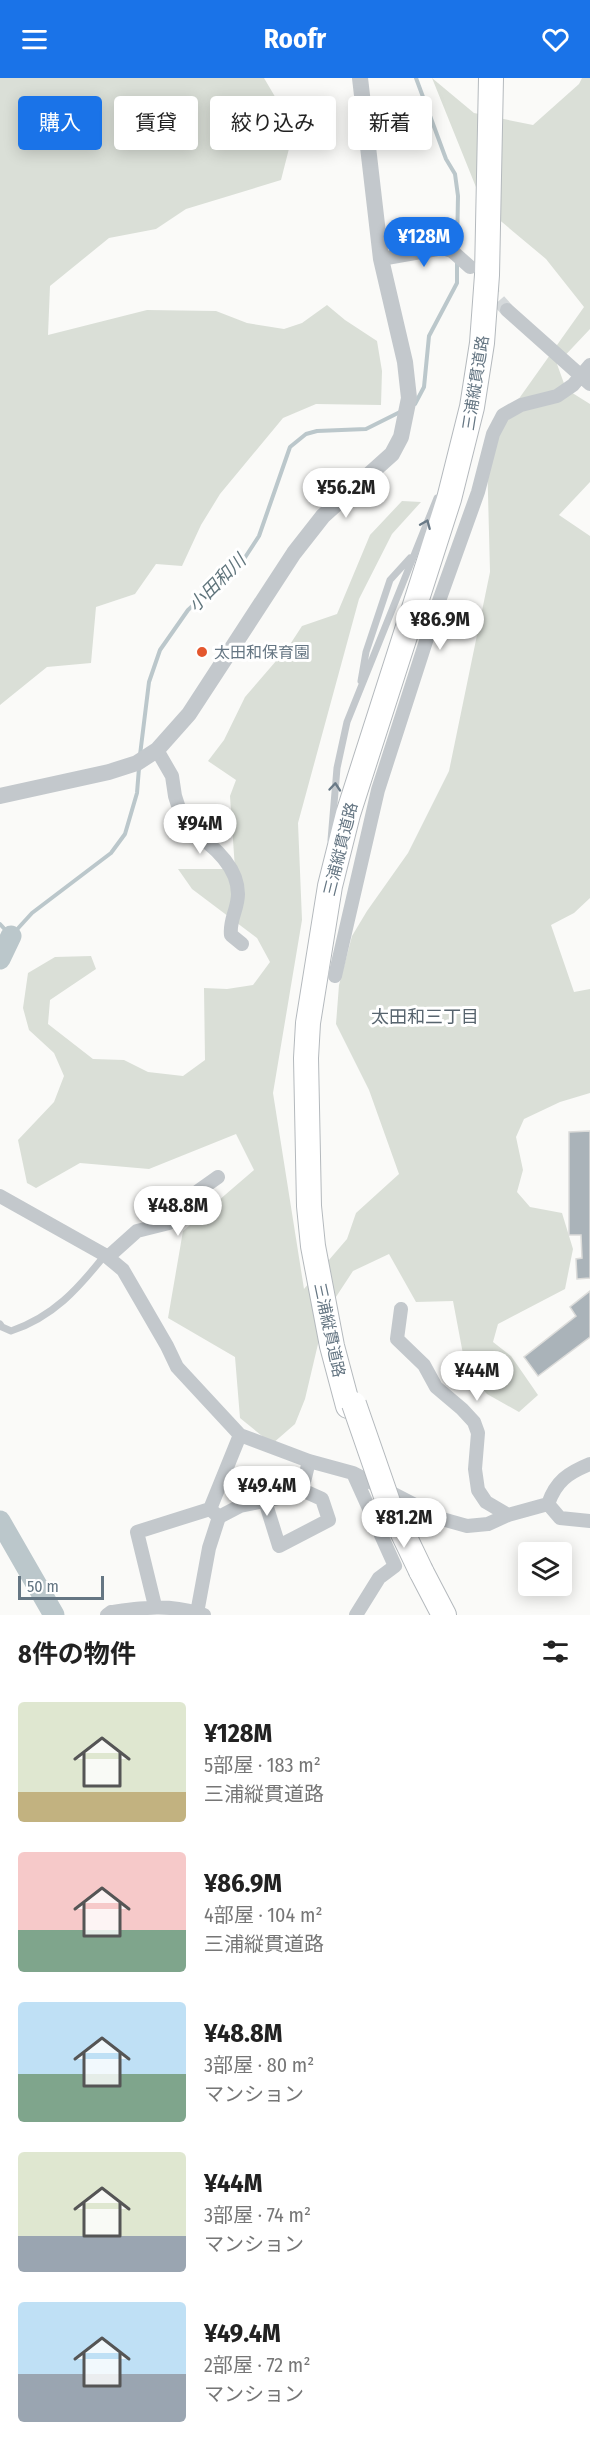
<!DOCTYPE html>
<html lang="ja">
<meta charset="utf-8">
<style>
body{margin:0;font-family:"Fira Sans Condensed","Noto Sans JP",sans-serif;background:#f6f6f6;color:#222;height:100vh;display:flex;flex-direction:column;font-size:22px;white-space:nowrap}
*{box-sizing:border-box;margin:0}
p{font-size:20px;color:#767676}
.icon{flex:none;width:33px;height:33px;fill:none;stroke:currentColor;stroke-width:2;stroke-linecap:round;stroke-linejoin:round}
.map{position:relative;height:1537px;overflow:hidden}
.panel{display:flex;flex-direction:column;background:#fff;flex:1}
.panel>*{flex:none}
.guide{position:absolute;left:18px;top:18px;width:555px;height:54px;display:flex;gap:12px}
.tools{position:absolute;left:518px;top:1464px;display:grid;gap:12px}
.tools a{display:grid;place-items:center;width:54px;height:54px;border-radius:6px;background:#fff;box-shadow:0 3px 15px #0003;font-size:30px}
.scale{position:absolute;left:18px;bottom:15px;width:86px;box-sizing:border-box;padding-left:6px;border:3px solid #657683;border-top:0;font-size:16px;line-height:21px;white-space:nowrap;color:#657683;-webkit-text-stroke:4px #fff;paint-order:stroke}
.price{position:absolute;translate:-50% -51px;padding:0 14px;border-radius:21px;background:#fff;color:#222;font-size:20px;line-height:39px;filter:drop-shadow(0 2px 3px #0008)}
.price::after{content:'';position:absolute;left:50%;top:36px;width:18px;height:14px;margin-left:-9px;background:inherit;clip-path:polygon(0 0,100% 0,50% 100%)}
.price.active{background:#1a73e8;color:#fff}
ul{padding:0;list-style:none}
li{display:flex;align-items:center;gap:18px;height:150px;padding:0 18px}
li span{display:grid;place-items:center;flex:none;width:168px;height:120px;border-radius:6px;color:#555}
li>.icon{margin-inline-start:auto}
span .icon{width:72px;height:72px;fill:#fffc;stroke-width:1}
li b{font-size:26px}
h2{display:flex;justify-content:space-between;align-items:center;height:72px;padding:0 18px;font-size:26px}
.pill{padding:0 21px;border-radius:6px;background:#fff;box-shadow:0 3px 15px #0003;font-size:21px;line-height:54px}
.pill.active{background:#1a73e8;color:#fff}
header{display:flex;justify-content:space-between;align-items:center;height:78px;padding:0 18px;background:#1a73e8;color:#fff;font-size:27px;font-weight:700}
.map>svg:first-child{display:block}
.green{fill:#dadfd7}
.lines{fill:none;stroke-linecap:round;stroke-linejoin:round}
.stream{stroke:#bbc7cb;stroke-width:4}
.river{stroke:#bbc7cb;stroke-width:21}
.building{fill:#aab3b9;stroke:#dcdcda;stroke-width:1.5}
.minor-tunnel{stroke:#d5d9db;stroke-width:14;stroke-dasharray:14 7;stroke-linecap:butt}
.motorway-casing{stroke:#b4b9bd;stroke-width:26}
.service{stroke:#c3c8cc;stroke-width:7}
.minor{stroke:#c3c8cc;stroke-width:14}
.tertiary{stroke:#c3c8cc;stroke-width:16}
.motorway{stroke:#fff;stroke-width:24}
.motorway-bridge-casing{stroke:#b4b9bd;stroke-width:26;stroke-linecap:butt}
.motorway-bridge{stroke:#fff;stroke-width:24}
.oneway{stroke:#6a7a87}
.poi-dot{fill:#e4572e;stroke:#fff;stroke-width:2}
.labels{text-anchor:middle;stroke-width:6;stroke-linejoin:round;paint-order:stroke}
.street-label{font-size:16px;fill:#657683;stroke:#fff}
.poi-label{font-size:16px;fill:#657683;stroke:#fff;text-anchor:start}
.water-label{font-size:18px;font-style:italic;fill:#60757c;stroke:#fff}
.neighbourhood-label{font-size:18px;fill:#57646e;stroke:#fff}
</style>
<header><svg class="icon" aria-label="menu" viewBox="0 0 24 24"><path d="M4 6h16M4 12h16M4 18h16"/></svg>Roofr<svg class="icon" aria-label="heart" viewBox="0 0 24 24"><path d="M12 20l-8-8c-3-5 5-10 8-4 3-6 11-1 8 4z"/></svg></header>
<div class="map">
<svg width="590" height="1537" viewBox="0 0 590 1537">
<rect width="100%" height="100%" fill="#fafaf8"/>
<path class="green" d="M0,0h264l30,51 -13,51 -95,29 -30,20 -47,9 -59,48 -2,49 99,-25 69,1 31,12 37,6 18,-6 25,-18 18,15 32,21 5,30 -1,34 -65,-1 -33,14 -63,76 -19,31 -19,41 -26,-2 -21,30 -39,13 -5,56 -44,4 -47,38z
M432,0l42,35 59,12 46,-41 3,-6h8v251l-33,35 9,25 24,15v78l-31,33 31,21v362l-16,15 -23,12 23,67 16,-3v104l-30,9 -36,17 -8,18 7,33 -6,22 13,15 32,6 11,36 -8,40 -67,35 -5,18 18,14 27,39 -19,17 -32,-18 -21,-24 -13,-69 -37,1 -27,-48 -36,17 -23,35 -12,38 -13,55 -10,25 -23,20 -32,-26 -5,-61 -67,-39 15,-87 71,-61 -18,-36 -87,35 -69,-6 -44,25 -9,-5 -9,-43 36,-38 10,-26 -10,-23 -25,-23 -6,-22 5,-35 27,-16 36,-1 5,13 -46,31 -2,24 45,35 31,1 24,12 35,4 22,-16 -1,-72 23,1 26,-4 17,-23 -13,-24 -65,-49 -14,-20h57l-5,-73 6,-16 -28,-19 16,-21 21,-43 44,-51 13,-20 35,-12 33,-79 32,-34 19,1 -29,32 -33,65 -61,224 4,97 -29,173 31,196 43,-50 9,-26 43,-39 -30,-84 -33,-66 3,-39 13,-49 15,-25 41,-58 41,-82 41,-199 -3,-117 26,-48 71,-100 -38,-48 -62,-52z"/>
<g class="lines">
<path class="stream" d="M416,0l30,81 9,15 3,22 -1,53
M415,326l9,-17 5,-51 28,-53v-24
M140,677l9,-73 11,-32 28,-40 56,-51 15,-23 31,-89 16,-13 11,-3 49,-2 34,-17
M0,846l11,12 21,-23 79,-60 14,-19 12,-41 2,-25"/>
<path class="river" d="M0,881l11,-23
M0,1443l54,94"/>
</g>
<path class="building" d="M590,1053v147l-13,1 -1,-20 6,-1 -1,-23h-12v-103z
M590,1213v46l-52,39 -14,-19 52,-41 -6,-9z"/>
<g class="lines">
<path class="minor-tunnel" d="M485,207l22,25"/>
<g class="motorway-casing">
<path id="motorway" d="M348,1328l-16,-60 -19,-100 -4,-40 -3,-148 2,-35 22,-137 18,-72 101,-315 23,-92 10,-64 5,-68 4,-197
M421,1493l23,44"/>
</g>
<path class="service" d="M361,603l5,-29 24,-72 20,-22
M331,762l6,-72 10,-46 90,-224
M0,1246l2,3 9,4c42,-14 67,-42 94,-76"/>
<path class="minor" d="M381,181l62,-11 9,3 18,16
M507,232l83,74
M157,672l15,26 3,20 10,31c23,14 53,37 53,67 0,15 -9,26 -7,41l11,9
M335,898l43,-186 61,-189 39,-109 15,-58 10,-19 18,-10 36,-9 16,-11 17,-20
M0,1118l105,59 18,15 44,76 10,21 63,68 69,26 44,12 89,46 25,7 21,-2 20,-9 40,-11 12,14 30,3
M108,1179l29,-26 32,-8 8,-6 10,-18 31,-22
M401,1231l-4,30 27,26 12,22 26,22 12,13 4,11 -3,36 3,21 8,12 22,13
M353,1395l42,93 -16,12 -23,37
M302,1412l7,-29
M548,1426c8,-23 20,-31 42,-40
M219,1439l21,-11 44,-9 18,-7 20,9 7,21 -50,26 -14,-45
M155,1528l-18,-74 73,-23
M107,1537l4,-3c31,-4 56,-8 86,1v2
M204,1537l-7,-2 12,-65 10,-31 -9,-8 30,-74"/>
<path class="tertiary" d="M0,718l109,-24 28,-9 20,-13 32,-36 105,-161 29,-37 69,-62 9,-17 8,-39 -4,-36 -24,-103 -21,-181"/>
<use href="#motorway" class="motorway"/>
<g class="motorway-bridge-casing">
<path id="motorway-bridge" d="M354,1326l34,98 33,69"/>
</g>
<use href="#motorway-bridge" class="motorway-bridge"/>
</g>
<defs><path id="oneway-chevron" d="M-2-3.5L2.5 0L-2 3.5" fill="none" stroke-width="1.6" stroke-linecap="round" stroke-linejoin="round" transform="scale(1.5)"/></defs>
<g class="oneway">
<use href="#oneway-chevron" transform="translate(426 446) rotate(-67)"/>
<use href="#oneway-chevron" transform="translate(335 709) rotate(-85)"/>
</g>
<circle class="poi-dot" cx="202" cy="574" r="6"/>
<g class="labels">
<g class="street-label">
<text transform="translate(475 305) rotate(-81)" y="6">三浦縦貫道路</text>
<text transform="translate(340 771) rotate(-76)" y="6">三浦縦貫道路</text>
<text transform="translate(330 1252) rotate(78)" y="6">三浦縦貫道路</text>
</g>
<g class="poi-label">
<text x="214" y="580">太田和保育園</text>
</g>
<g class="water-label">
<text transform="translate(217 505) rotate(-45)" y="6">小田和川</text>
</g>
<g class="neighbourhood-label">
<text x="425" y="945">太田和三丁目</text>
</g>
</g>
</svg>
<div class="tools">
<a><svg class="icon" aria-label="layers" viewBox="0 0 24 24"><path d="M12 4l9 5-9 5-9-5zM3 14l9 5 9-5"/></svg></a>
</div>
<div class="scale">50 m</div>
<b class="price active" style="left:424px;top:190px">¥128M</b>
<b class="price" style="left:346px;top:441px">¥56.2M</b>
<b class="price" style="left:440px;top:573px">¥86.9M</b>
<b class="price" style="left:200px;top:777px">¥94M</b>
<b class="price" style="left:178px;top:1159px">¥48.8M</b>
<b class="price" style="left:477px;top:1324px">¥44M</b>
<b class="price" style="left:267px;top:1439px">¥49.4M</b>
<b class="price" style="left:404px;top:1471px">¥81.2M</b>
<div class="guide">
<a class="pill active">購入</a>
<a class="pill">賃貸</a>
<a class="pill">絞り込み</a>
<a class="pill">新着</a>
</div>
</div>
<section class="panel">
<h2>8件の物件<svg class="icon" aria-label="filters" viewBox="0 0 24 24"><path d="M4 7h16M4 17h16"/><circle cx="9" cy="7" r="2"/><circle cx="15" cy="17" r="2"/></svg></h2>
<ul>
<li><span style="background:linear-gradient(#dfe7d0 75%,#c2b280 0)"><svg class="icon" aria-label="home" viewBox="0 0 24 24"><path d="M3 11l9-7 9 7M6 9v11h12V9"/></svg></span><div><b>¥128M</b><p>5部屋 · 183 m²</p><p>三浦縦貫道路</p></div></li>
<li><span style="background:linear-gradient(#f6c9c9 65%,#7fa58c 0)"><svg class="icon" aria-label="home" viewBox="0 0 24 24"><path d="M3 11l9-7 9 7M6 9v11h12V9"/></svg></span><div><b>¥86.9M</b><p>4部屋 · 104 m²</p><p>三浦縦貫道路</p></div></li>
<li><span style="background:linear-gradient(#bfe0f5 60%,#7fa58c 0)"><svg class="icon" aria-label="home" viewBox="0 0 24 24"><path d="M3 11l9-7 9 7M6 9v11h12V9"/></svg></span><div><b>¥48.8M</b><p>3部屋 · 80 m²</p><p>マンション</p></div></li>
<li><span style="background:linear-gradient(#dfe7d0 70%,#9aa5b1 0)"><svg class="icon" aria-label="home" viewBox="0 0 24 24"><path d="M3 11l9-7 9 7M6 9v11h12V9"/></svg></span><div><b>¥44M</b><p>3部屋 · 74 m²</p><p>マンション</p></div></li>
<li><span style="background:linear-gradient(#bfe0f5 60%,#9aa5b1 0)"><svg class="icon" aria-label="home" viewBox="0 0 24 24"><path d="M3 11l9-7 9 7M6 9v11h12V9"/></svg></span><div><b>¥49.4M</b><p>2部屋 · 72 m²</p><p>マンション</p></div></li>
</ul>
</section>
